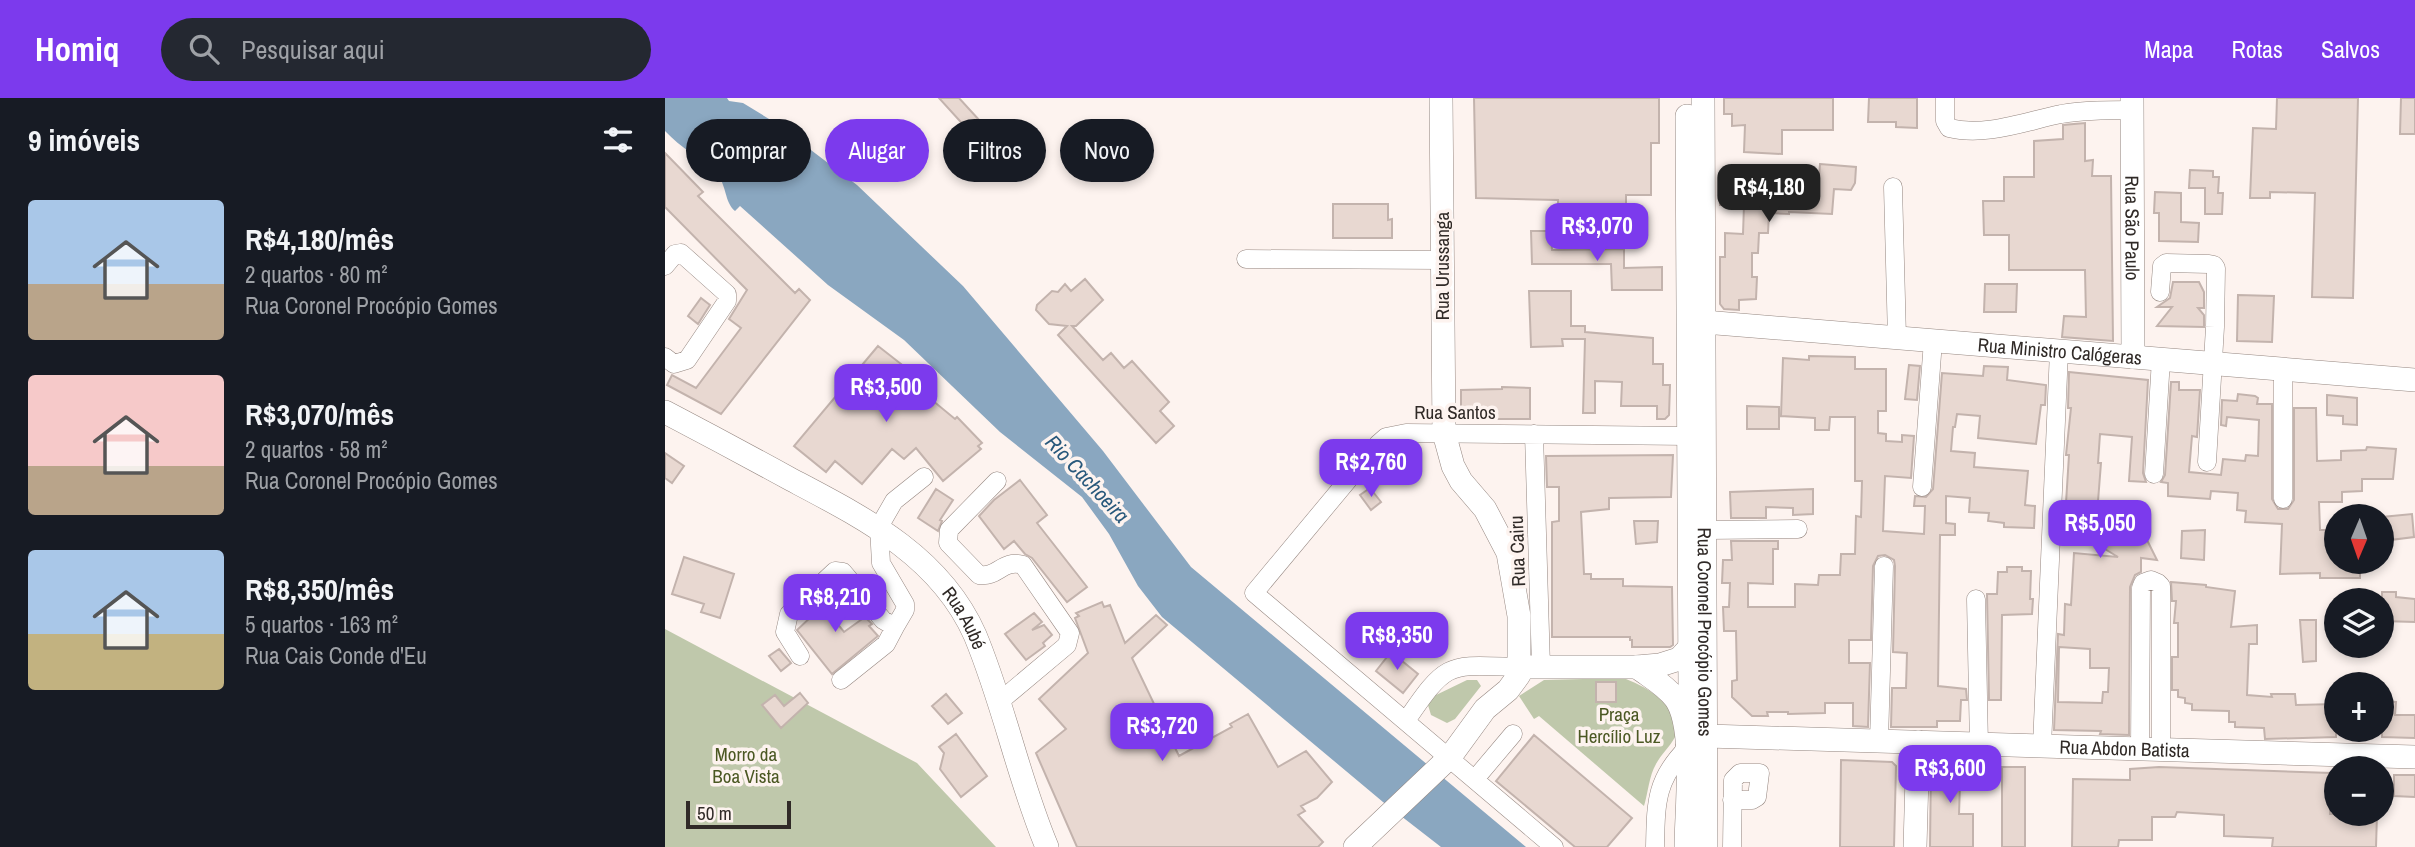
<!DOCTYPE html>
<html lang="pt">
<meta charset="utf-8">
<style>
body{margin:0;font-family:"Archivo Narrow",sans-serif;background:#242831;color:#f1f3f6;height:100vh;display:flex;flex-direction:column;font-size:26px;white-space:nowrap}
*{box-sizing:border-box;margin:0}
p{font-size:23px;color:#9ea1a6}
.icon{flex:none;width:38px;height:38px;fill:none;stroke:currentColor;stroke-width:2;stroke-linecap:round;stroke-linejoin:round}
.map{position:relative;flex:1;overflow:hidden}
.panel{display:flex;flex-direction:column;background:#171b24;width:665px}
.panel>*{flex:none}
.banner{position:absolute;left:21px;top:21px;width:665px;height:63px;display:flex;gap:14px}
.needle{width:46px;rotate:182deg}
.tools{position:absolute;left:1659px;top:406px;display:grid;gap:14px}
.tools a{display:grid;place-items:center;width:70px;height:70px;border-radius:50%;background:#171b24;box-shadow:0 4px 10px #0003;font-size:35px}
.scale{position:absolute;left:21px;bottom:18px;width:105px;box-sizing:border-box;padding-left:7px;border:4px solid #302a27;border-top:0;font-size:19px;line-height:24px;white-space:nowrap;color:#302a27;-webkit-text-stroke:5px #fdf3ef;paint-order:stroke}
.price{position:absolute;translate:-50% -60px;padding:0 16px;border-radius:14px;background:#7c3aed;color:#fff;font-size:23px;line-height:46px;filter:drop-shadow(0 2px 4px #0008)}
.price::after{content:'';position:absolute;left:50%;top:42px;width:21px;height:16px;margin-left:-10px;background:inherit;clip-path:polygon(0 0,100% 0,50% 100%)}
.price.active{background:#222;color:#fff}
ul{padding:0;list-style:none}
li{display:flex;align-items:center;gap:21px;height:175px;padding:0 28px}
li span{display:grid;place-items:center;flex:none;width:196px;height:140px;border-radius:7px;color:#555}
li>.icon{margin-inline-start:auto}
span .icon{width:84px;height:84px;fill:#fffc;stroke-width:1}
li b{font-size:30px}
h2{display:flex;justify-content:space-between;align-items:center;height:84px;padding:0 28px;font-size:30px}
.chip{padding:0 24px;border-radius:32px;background:#171b24;box-shadow:0 4px 10px #0003;font-size:24px;line-height:63px}
.chip.active{background:#7c3aed;color:#fff}
header{display:flex;align-items:center;gap:42px;box-sizing:border-box;height:98px;padding:0 35px;background:#7c3aed;color:#fff}
header strong{font-size:33px}
nav{display:flex;gap:38px;margin-inline-start:auto;font-size:24px}
.search{width:490px;height:63px;background:#242831;display:flex;align-items:center;gap:18px;box-sizing:border-box;padding:0 24px;border-radius:38px;color:#9ea1a6;font-size:26px}
main{display:flex;flex:1;min-height:0}
.map>svg:first-child{display:block}
.green{fill:#bfc8ab}
.water{fill:#8aa7c0}
.building{fill:#e8d8d1;stroke:#c3b3ad;stroke-width:2;fill-rule:evenodd}
.lines{fill:none;stroke-linecap:round;stroke-linejoin:round}
.minor-casing{stroke:#958781;stroke-width:19}
.major-casing{stroke:#958781;stroke-width:24}
.minor{stroke:#fff;stroke-width:18}
.major{stroke:#fff;stroke-width:23}
.labels{text-anchor:middle;stroke-width:7;stroke-linejoin:round;paint-order:stroke}
.street-label{font-size:19px;fill:#302a27;stroke:#fdf3ef}
.park-label{font-size:19px;fill:#4b5823;stroke:#fdf3ef}
.water-label{font-size:21px;font-style:italic;fill:#28587b;stroke:#fdf3ef}
</style>
<header>
<strong>Homiq</strong>
<div class="search"><svg class="icon" aria-label="search" viewBox="0 0 24 24"><circle cx="10" cy="10" r="6"/><path d="M15 15l6 6"/></svg>Pesquisar aqui</div>
<nav><a>Mapa</a><a>Rotas</a><a>Salvos</a></nav>
</header>
<main>
<section class="panel">
<h2>9 imóveis<svg class="icon" aria-label="filters" viewBox="0 0 24 24"><path d="M4 7h16M4 17h16"/><circle cx="9" cy="7" r="2"/><circle cx="15" cy="17" r="2"/></svg></h2>
<ul>
<li><span style="background:linear-gradient(#a9c7e8 60%,#b9a48a 0)"><svg class="icon" aria-label="home" viewBox="0 0 24 24"><path d="M3 11l9-7 9 7M6 9v11h12V9"/></svg></span><div><b>R$4,180/mês</b><p>2 quartos · 80 m²</p><p>Rua Coronel Procópio Gomes</p></div></li>
<li><span style="background:linear-gradient(#f6c9c9 65%,#b9a48a 0)"><svg class="icon" aria-label="home" viewBox="0 0 24 24"><path d="M3 11l9-7 9 7M6 9v11h12V9"/></svg></span><div><b>R$3,070/mês</b><p>2 quartos · 58 m²</p><p>Rua Coronel Procópio Gomes</p></div></li>
<li><span style="background:linear-gradient(#a9c7e8 60%,#c2b280 0)"><svg class="icon" aria-label="home" viewBox="0 0 24 24"><path d="M3 11l9-7 9 7M6 9v11h12V9"/></svg></span><div><b>R$8,350/mês</b><p>5 quartos · 163 m²</p><p>Rua Cais Conde d'Eu</p></div></li>
</ul>
</section>
<div class="map">
<svg width="1750" height="749" viewBox="0 0 1750 749">
<rect width="100%" height="100%" fill="#fdf3ef"/>
<path class="green" d="M0,531l252,134 79,84h-331z
M958,580c21,7 64,31 52,59 -5,10 -14,17 -19,27 -7,12 -8,29 -12,42l-105,-90 -5,3 -15,-23 25,-16z
M802,582h10l4,6 -26,33 -8,4 -16,-8 -3,-10 6,-9z"/>
<path class="water" d="M0,0h62l2,3 14,2 31,19 83,63 106,101 140,165 88,116 335,280h-85l-58,-45 -221,-185 -24,-31 -29,-52 -27,-37 -82,-65 -96,-92 -76,-55 -88,-79 -5,5c-11,-9 -8,-27 -19,-38 -16,-15 -35,-25 -51,-42z"/>
<path class="building" d="M274,0h20l21,23 -11,10z
M809,0h185v45h-8v52h-25v17h-41v17h-27v-29l-82,-2z
M1059,0h109v32h-51v24l-38,-2 1,-27 -13,1v-12h-8z
M1204,0h48v30l-21,-1v-5h-28z
M1612,0h81l-5,200 -41,-1 3,-104 -45,-1v6h-20l3,-70 23,1z
M1736,0h14v36h-15z
M1420,25v38l8,-1 -1,16h19l2,165 -51,-4 2,-21 22,1 -1,-47h-76v-35h-25l-1,-34h21v-24h30v-36l29,-2v-14z
M0,55l38,39 -5,4 97,97 4,-4 11,11 -89,114 -54,-29 5,-10 24,13 45,-60 -12,-9 18,-29 -82,-83z
M1155,66l36,3 -1,16 -4,7 -17,-1 -2,25 -43,-2v2l-20,-1 -1,20h-9l-1,20h-6v24h5l-1,22 -17,1v10l-15,-1 -4,-5v-47h5v-24l18,1 1,-29h-24l-1,-20h51l15,3 33,1z
M1525,72l23,1v6h6l-1,16h5l-1,21h-17v-26h-16z
M1490,94l26,1v29l18,1 -1,19 -39,-1v-28h-5z
M668,106h55v16l4,-1v19h-59z
M866,133h20l1,19 72,-1v19l38,-1v23h-50l-1,-26h-79z
M420,181l18,21 -27,26h-4l31,34 8,-7 13,15 8,-7 37,41 -9,9 14,15 -18,17 -98,-108 9,-9 -18,-2 -13,-14 1,-5 15,-14 6,1 7,-8 6,7z
M1508,184h26l5,10v16h-6l6,7v12l-47,-1 15,-19h-15l13,-9z
M1320,186h32l-1,28h-32z
M864,193h42v35h14v6l68,6v26h10v21h7l-1,30 -4,4h-8v-13h-36l1,-24 -27,-1v32h-12l2,-74h-23l1,7 -32,1z
M1573,197l36,1 -2,46 -35,-1z
M36,200l9,7 -12,19 -10,-8z
M213,248l32,25 -6,6 51,42 2,-2 25,26 -4,3 3,3 -38,32 -27,-33 -12,11 -12,-10 -30,35 -27,-23 -9,11 -32,-26z
M1144,258l46,1v12h31v42h-8v22l8,1v7l16,1v-7l12,1 -3,42 -26,-2 -2,55 41,3 1,-28h-11l1,-10 11,1 7,-8 9,-116 41,3 1,-10 24,1 -1,13 39,5 -1,20h-4l-5,39 -58,-6 2,-22 -23,-2 -2,13h-2l-2,24 24,2 -1,14 54,4 -3,34 10,1 -1,22 -30,-1v-4l-16,-2 1,-8 -20,-1 1,-14 -24,-2v27l9,1v11h-15l-2,151 28,3 1,11h-6l-1,21h-23v6h-46l1,-39h14l1,-35 -14,-1 2,-86 -1,-6 -9,-5 -7,1 -5,10 -2,74h-22v23h21l-2,64 -15,-1v-23h-28v10l-37,1v-2h-21l1,4h-16l-20,-19v-16l5,-1 -1,-49h-12l-1,-24h6l1,-24h-8l1,-23h9l-1,-19h47v8h-5v35l-25,-1v24h47v-23l23,1 1,-10h21l1,-21h14l1,-38 5,1 1,-36h-7v-64h-25l-1,13h-14v-12l-34,-2 2,-58 26,2z
M1244,267l11,1 -3,34 -12,-1z
M1404,274l79,8 -5,93 3,9 -17,-1 3,-44 -32,-3 -2,29h3l-4,51 16,1 18,7 12,10 14,28 -16,-2v14l-6,3 -5,12 -1,148 -29,-1 1,-3 -47,-1 4,-96 6,1 1,-31 6,1 3,-52 44,4 -41,-25 -12,-13 4,-64h-3l5,-47h-3zM1394,549l31,2v19h19l-1,24h-5l-1,11 -44,-1z
M1506,284h8v8h21l-3,47 -5,-1 -3,36 32,3 2,-16 22,2 1,-6 12,1 1,-36 -32,-3 -1,9 -5,-1 1,-25 15,1 1,-7 17,2 3,2 -1,6h15v95l6,10h10l6,-9v-92h22l1,53 24,-1v-9l25,-1 1,-3 29,2 -3,30h-31v12l-20,1v10h-23l1,28h16v32h24v16h-40v-5l-40,1 2,-50 -37,-2 1,-11 -9,-1 1,-17 -27,-2 -1,8 -42,-3v-13l-7,-1 4,-7z
M837,289l28,1v31h-69v-29l41,-1z
M1662,297l30,3v27l-14,-1v-8l-16,-1z
M1082,308l32,1v22h-32z
M0,355l19,13 -12,17 -7,-5z
M1008,357l-2,42 -62,1v11l-28,3 3,62h7v5h32v7l49,1 1,58 -3,2h-38v-7h-2v-3h-78v-115l7,-1v-34h-12l-1,-31z
M355,382l27,35 -10,8 50,64 -20,15 -35,-44 -7,-4 -11,-13 -10,8 -25,-33 15,-16z
M705,390l11,14 -10,8 -11,-15z
M271,391l17,11 -13,20 2,1 -4,10 -20,-13z
M1148,391v25l-20,1v-7l-27,-1v11h-35l-1,-26z
M1747,416l2,23 -32,4v-24z
M969,423h24l-1,21 -21,2z
M1540,432l-1,30 -23,-2 1,-27z
M19,459l50,17 -14,44 -19,-6 3,-8 -32,-10z
M1342,469h15v4h9l-1,28h3l-1,15 -30,1 -1,85h-12l-2,-106h10l1,-22h9z
M1506,484l35,3v2l29,4 -4,36 26,-2v19h-8l-2,51 25,2 -1,-3h24l1,11 40,-1v33l-71,2 -1,-11 -29,-1v-5h-6v-11l-37,-1v-6l-7,-1v-5l-7,-1v-7h-6v-33h6v-34h-4l2,-22h-4z
M173,486l9,10 -20,17 17,21 21,-15 7,7 -3,2 9,10 -46,38 -35,-44 16,-15 -4,-4 24,-19 -2,-2z
M1717,494h14v5l19,2v23l-33,-1z
M437,504l2,5 6,-2 15,38 31,-28 11,10 -35,33 47,98 53,-29 -2,-3 18,-10 30,53 28,-16 26,31 -15,16 -16,8 4,5 -7,4 25,27 -5,5h-241l-41,-94 30,-24 -27,-30 49,-46 -13,-35 4,-2 -3,-3z
M369,515l8,9 -10,8 12,-5 8,10 -9,8 2,3 -19,14 -21,-26z
M1635,522h16v41l-13,1z
M114,551l12,14 -10,8 -12,-15z
M726,554l27,22 -15,19 -27,-22z
M931,584h20v20h-20z
M135,595l8,10 -27,25 -19,-23 13,-10 9,11z
M281,596l16,19 -14,11 -16,-18z
M1717,603l14,1 -1,13h20v23l-33,-1z
M291,636l31,42 -26,21 -21,-28 4,-16 -5,-6z
M869,637l98,83 -25,29h-32l-79,-66z
M1176,662l51,2 4,4 -2,81h-54z
M1270,663l39,2 -1,21h-13l-1,30h14v33h-43l1,-82z
M1337,669h23v80h-23z
M1494,669l172,6 -1,41h47l-1,33h-104l1,-9 -49,-2v-21l-47,-3 -2,5h-23v23h-33l-1,7h-46l1,-68 57,1v-11z
M1729,677h21v22l-21,-1z"/>
<g class="lines">
<g class="minor-casing">
<path id="minor" d="M1280,0v23l4,7c37,9 77,-7 112,-14 24,-4 47,-4 71,-4
M1228,89l4,151
M581,161l196,1
M0,168l10,-12 6,-1 46,41v7l-40,59 -13,4 -9,-7
M1495,194l2,-26 4,-3 43,1 5,1 2,3 -1,59 -8,135
M1618,272v129
M869,336l7,233
M1489,376l7,-115
M332,383l-48,49 -1,13 31,32c19,3 23,-16 44,-10l47,68 -3,12 -68,57
M1257,389l11,-146
M1041,432l92,-1
M1311,501l3,147
M135,558l-15,-24 4,-18 46,-43 8,1 40,48 12,7 10,-17v-6l-24,-41 -2,-36 15,-26 30,-24
M176,582l45,-36 9,-17
M741,623c42,-62 42,-56 114,-54
M1214,643l5,-175
M1377,648l17,-395
M1475,651l1,-161 2,-5 8,-3 7,3 3,3v163
M810,681l38,-45
M889,749l-300,-254 124,-149 8,-7 20,-4 282,3
M990,749c1,-43 0,-67 32,-99
M1067,749l1,-67 7,-7h20l-3,24 -5,3h-20"/>
</g>
<g class="major-casing">
<g id="major">
<path id="s1" d="M1038,0l3,749"/>
<path id="s2" d="M1467,0l1,259"/>
<path d="M1022,18l3,575 1,11 11,25"/>
<path id="s3" d="M1039,224l711,58"/>
<path id="s4" d="M0,314c42,22 85,45 127,68 72,38 148,76 183,155 29,69 43,143 72,212"/>
<path d="M855,569h117l23,-2 19,-6 11,-12"/>
<path d="M972,569c13,10 28,18 38,31 21,28 11,113 11,149"/>
<path id="s5" d="M1022,650l20,-12 708,21"/>
<path d="M690,749l95,-90 27,-37 8,-11 23,-19 11,-15v-59l-11,-63 -23,-44 -24,-28 -8,-15 -9,-33 -3,-335"/>
<path d="M1250,749l3,-105"/>
</g>
</g>
<use href="#minor" class="minor"/>
<use href="#major" class="major"/>
</g>
<g class="labels">
<g class="street-label">
<text dy="7" stroke="none"><textPath href="#s2" startOffset="130">Rua São Paulo</textPath></text>
<text transform="translate(777 168) rotate(-90)" y="7">Rua Urussanga</text>
<text dy="7" stroke="none"><textPath href="#s3" startOffset="357">Rua Ministro Calógeras</textPath></text>
<text x="790" y="321">Rua Santos</text>
<text transform="translate(852 453) rotate(-92)" y="7">Rua Cairu</text>
<text dy="7" stroke="none"><textPath href="#s4" startOffset="369">Rua Aubé</textPath></text>
<text dy="7" stroke="none"><textPath href="#s1" startOffset="534">Rua Coronel Procópio Gomes</textPath></text>
<text dy="7" stroke="none"><textPath href="#s5" startOffset="441">Rua Abdon Batista</textPath></text>
</g>
<g class="park-label">
<text x="954" y="623">Praça<tspan x="954" dy="22">Hercílio Luz</tspan></text>
<text x="81" y="663">Morro da<tspan x="81" dy="22">Boa Vista</tspan></text>
</g>
<g class="water-label">
<text transform="translate(422 381) rotate(47)" y="7">Rio Cachoeira</text>
</g>
</g>
</svg>
<div class="tools">
<a><svg class="needle" viewBox="-14 -14 28 28"><path d="M0-13l5 13h-10z" fill="#e53935"/><path d="M0 13l5-13h-10z" fill="#9ea1a6"/></svg></a>
<a><svg class="icon" aria-label="layers" viewBox="0 0 24 24"><path d="M12 4l9 5-9 5-9-5zM3 14l9 5 9-5"/></svg></a>
<a>+</a>
<a>−</a>
</div>
<div class="scale">50 m</div>
<b class="price active" style="left:1104px;top:126px">R$4,180</b>
<b class="price" style="left:932px;top:165px">R$3,070</b>
<b class="price" style="left:221px;top:326px">R$3,500</b>
<b class="price" style="left:706px;top:401px">R$2,760</b>
<b class="price" style="left:1435px;top:462px">R$5,050</b>
<b class="price" style="left:170px;top:536px">R$8,210</b>
<b class="price" style="left:732px;top:574px">R$8,350</b>
<b class="price" style="left:497px;top:665px">R$3,720</b>
<b class="price" style="left:1285px;top:707px">R$3,600</b>
<div class="banner">
<a class="chip">Comprar</a>
<a class="chip active">Alugar</a>
<a class="chip">Filtros</a>
<a class="chip">Novo</a>
</div>
</div>
</main>
